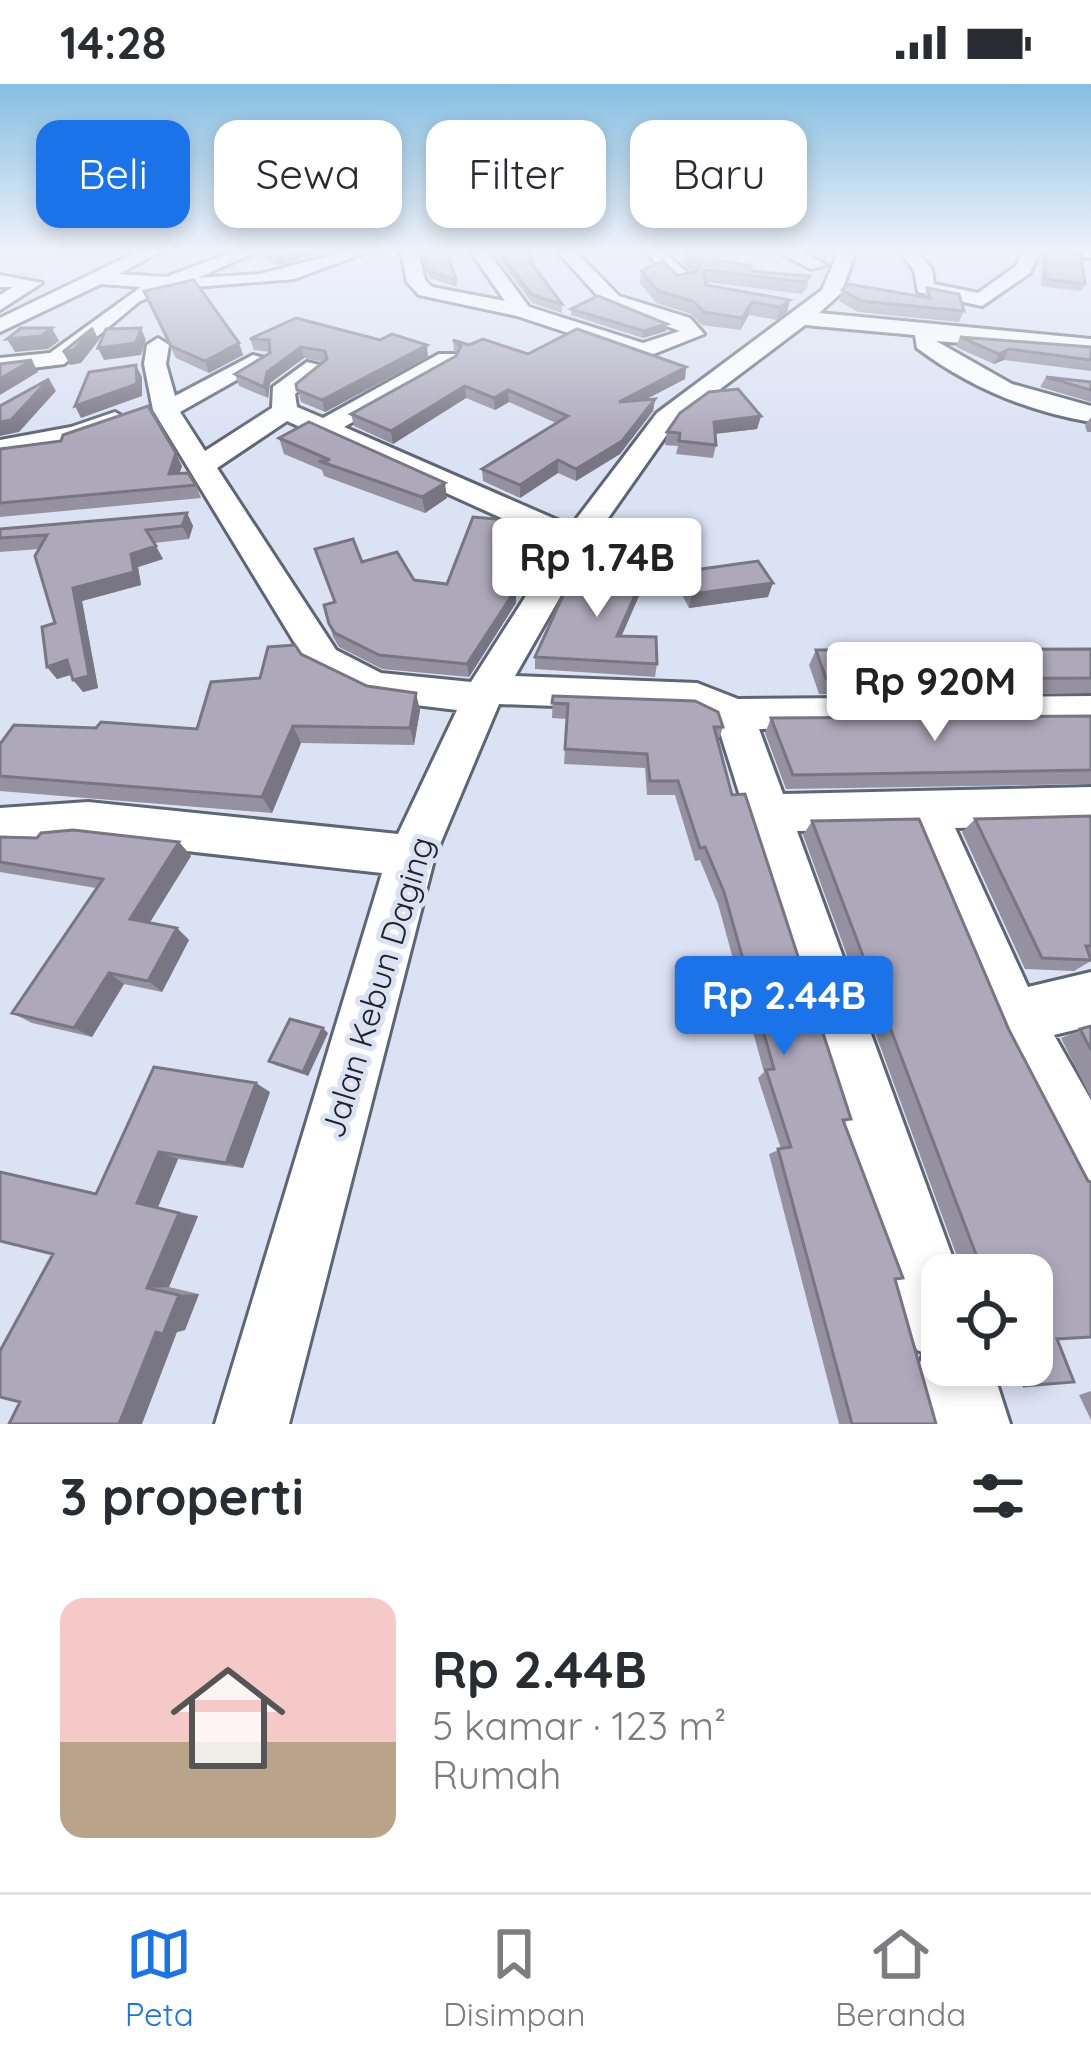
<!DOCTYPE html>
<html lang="id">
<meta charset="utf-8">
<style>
body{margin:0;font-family:Quicksand,sans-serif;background:#f7f7f7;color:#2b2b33;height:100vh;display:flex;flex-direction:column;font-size:45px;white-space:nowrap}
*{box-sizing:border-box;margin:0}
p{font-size:39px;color:#7c7c81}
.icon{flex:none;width:66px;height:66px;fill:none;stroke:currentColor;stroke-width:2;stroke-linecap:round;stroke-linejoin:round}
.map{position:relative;height:1340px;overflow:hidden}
.details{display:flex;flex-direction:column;background:#fff;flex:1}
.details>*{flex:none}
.top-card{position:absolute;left:36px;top:36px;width:1020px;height:108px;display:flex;gap:24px}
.buttons{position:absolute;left:921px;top:1170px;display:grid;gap:24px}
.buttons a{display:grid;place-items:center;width:132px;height:132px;border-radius:24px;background:#fff;box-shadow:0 6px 18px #0003;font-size:60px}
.price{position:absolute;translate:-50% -102px;padding:0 27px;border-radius:12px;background:#fff;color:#222;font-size:39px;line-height:78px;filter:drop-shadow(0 3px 6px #0008)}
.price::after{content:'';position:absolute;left:50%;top:72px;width:36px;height:27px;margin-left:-18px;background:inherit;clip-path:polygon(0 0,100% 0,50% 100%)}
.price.on{background:#1a73e8;color:#fff}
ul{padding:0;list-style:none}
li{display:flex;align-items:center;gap:36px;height:300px;padding:0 60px}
li span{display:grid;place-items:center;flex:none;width:336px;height:240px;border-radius:24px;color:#555}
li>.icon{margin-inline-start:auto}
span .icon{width:144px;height:144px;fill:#fffc;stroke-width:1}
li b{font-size:51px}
h2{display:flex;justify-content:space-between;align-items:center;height:144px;padding:0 60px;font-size:51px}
.chip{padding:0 42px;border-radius:24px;background:#fff;box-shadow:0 6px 18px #0003;font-size:42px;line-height:108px}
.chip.on{background:#1a73e8;color:#fff}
.status{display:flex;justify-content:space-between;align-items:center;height:84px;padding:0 60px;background:#fff;direction:ltr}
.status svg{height:33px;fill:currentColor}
.dock{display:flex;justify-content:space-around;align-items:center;height:168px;border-top:3px solid #e1e1e2;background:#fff;font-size:33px;color:#7c7c81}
.dock a{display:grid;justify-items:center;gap:6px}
.dock .on{color:#1a73e8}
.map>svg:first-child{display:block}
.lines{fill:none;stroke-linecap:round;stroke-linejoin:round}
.minor-casing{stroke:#5e6574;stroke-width:6}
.minor{fill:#fff;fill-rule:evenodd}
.wall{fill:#9591a1}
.shaded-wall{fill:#797683}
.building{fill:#ada9bb;stroke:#797683;stroke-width:3}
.labels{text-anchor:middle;stroke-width:10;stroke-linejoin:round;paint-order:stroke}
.street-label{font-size:33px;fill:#202329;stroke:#dbe2f4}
</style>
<div class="status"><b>14:28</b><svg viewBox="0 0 49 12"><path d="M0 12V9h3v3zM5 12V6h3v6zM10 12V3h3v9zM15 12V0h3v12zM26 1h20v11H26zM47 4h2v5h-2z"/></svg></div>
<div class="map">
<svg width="1091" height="1340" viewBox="0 0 1091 1340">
<rect width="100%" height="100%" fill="#dbe2f4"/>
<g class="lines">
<g class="minor-casing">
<path id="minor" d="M137,168h22l-40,22 47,3 66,-25h23l-57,26 62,-4 84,-22h23l-73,27 -123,10 -31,12 -76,63 -64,8v-14l50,-5 91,-66 -40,-3 -101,48v-14z
M401,168h17l7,28 7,7 73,14 -34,-49h17l41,55 114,36 37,-12 -75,-27 -47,-52h18l43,44 71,22 14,16 -53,21h-16l-118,-39 -98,-21 -12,-13z
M645,168h19l31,28 -16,4z
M779,168h22l25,13 -15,4z
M833,168h17l4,5 -13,36 -22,20 272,26v14l-155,-12 76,43 79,22v16c-64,-11 -122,-35 -174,-74l-2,-13 -110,-10 -130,98 -83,118 -77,135 182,7 41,16 353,-3v30l-332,3 24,65 308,-7v38l-136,3 73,159 63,-15v54l-37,9 37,65v92l-22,-9 -74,-146 -85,-208 -113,2 162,444h-17v90h49l19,59h-74l-17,-59 5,-12 -7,-3 -10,-25 -190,-602 -25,-12 -193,-7 -64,152 -146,568h-74l167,-551 -294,-33 -88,6v-38l88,-6 310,32 59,-124 -83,-10 -64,-32 -157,-258 -9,-46 3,-19 11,-7 11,7 -3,19 9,32 78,-41 19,5 -92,52 25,39 67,-43 1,-21 34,-25 20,5 -32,27 2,13 26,11 116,-64h16v10l-111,63 227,99 86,-113 165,-123 14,-33zM287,337l272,123 -88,138 -90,-9 -45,-23 -119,-182z
M900,168h17l15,17 2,15 44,9 38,-27 7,-14h17l-10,21 -48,33 -64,-14 -4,-22z
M1066,168h25v6l-22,-2z
M0,191l42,8 -42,27v-15l13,-8h-13z
M115,328l13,8 -4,5 -47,17 -77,14v-16l71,-13z"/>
</g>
<use href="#minor" class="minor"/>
</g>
<path class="wall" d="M255,167h73l-50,14 -22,-9z
M423,167l33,29 1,7 -28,-9z
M493,167h35l7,17 27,36v9l-30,-10z
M684,167l66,20 60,5 -3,12 -5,6 -96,-12v3l84,15 -3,13 -10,7 -28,-5 -9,15 -38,-5 -11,-11 -35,-11 -16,-20 1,-12 36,4 17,-2 -12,-10z
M1042,167h35l8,33 -4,7 -40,-5z
M927,204l37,23 -5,11 -101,-10 -19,-11 3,-11 82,7z
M144,207l95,52 4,12 -34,18 -33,-15z
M571,225l96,15 -1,7 -23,7 -72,-23z
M960,253l131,10v24l-87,-11 -10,4 -38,-17z
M250,255l178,18 -103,55 -24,-10 -5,-18 27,-22 -19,-4 -34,25 -2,15 -29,-12 -4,-12 35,-21v-1l-16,-2z
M453,256l16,5 59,9 158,13 -1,12 -39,20h9l-2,12 -33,43 -44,27 -18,-8 -38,25 -37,-17 -1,-12 74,-46 -47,-21 -14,8 -29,-12 -73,46 -39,-18 -3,-12 105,-58 1,-2 -3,-3z
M1046,293l45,5v20l-51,-15z
M761,332l-4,13 -42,5 1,11 -3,13 -37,-4 2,-8 -13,-1 2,-13z
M1091,333v15h-4l-2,-7z
M279,354l168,60 -22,15 -101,-37 -2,-6 -38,-16z
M0,365l182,17 -3,8 17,11 5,13 -201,19z
M187,429l6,13 -4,13 -35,4 9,16 -25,8 3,18 -59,16 16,87 -15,4 -12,-17 -14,4 -10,-12 8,-44 -16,-74 -39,3v-23z
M528,438l1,14 -16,53h3v14l-47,74 -87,-8 -43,-22 -6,-10 -4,-13 6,-21 27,-41 52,18 33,4z
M680,488l88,25 -79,11 -12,-23z
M642,505l-21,47 36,28 -2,13 -120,-8v-12z
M1091,565v44l-272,1 -10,-29 7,-15z
M301,570l119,56 -6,35 -113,-2 -29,70 -272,-22v-47l96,-16 101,1 63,-51z
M553,612l170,31 -5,15 14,53 119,324 -8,4 52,156 41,145h-97l-70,-270 12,-5 -23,-71 6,-6 -46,-168 -18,-44 -5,1 -20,-66h-28l-2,-27 -81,-4 3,-45 -15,-1z
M1091,632v68l-305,5 -21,-56 6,-15z
M1091,732v145l-17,10 -49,-2 -63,-137 13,-13z
M919,735l90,211 79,151 3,1v155l-34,2 17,43 -50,4 -23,-6 -6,-15h37v-90h-71l2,-2 -160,-438 9,-14z
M0,753l179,5 12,14 -42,67 28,5 12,12 -27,52 -38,-8 -32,53 -60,-14 -20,-10 84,-125 -96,-16z
M1091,942v72l-30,-60z
M328,949l-20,43 -33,-11 -6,-4z
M270,1008l-27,76 -65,-9 -20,48 40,9 -29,71 30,7 -14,36 -8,2 -157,70 33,-148 -53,-13v-70l96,22z
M1091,1307v29l-12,-25z"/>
<path class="shaded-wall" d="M289,167h39l-50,14 -2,-10z
M790,216l-3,13 -10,7 3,-13z
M752,218l-3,13 -9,15 2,-12z
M667,240l-1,7 -23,7 1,-7z
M52,244l7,13 -11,8 -33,3 -8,-13z
M93,244l6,12 -18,23 -11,2 -7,-13z
M141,244l5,12 -5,15 -37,5 -6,-12z
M239,259l4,12 -34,18 -4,-12z
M427,261l1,12 -103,55 -3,-12z
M301,263l3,11 -34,25 -2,15 -4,-11 3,-15z
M1009,265l-5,11 -10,4 5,-10z
M32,276l6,12 -38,23v-16z
M136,281l6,12v19l-61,22 -6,-12z
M686,283l-1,12 -67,35 1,-12z
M49,295l7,12 -37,41 -19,4v-14z
M465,302l1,12 -73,46 -2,-13z
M508,306l1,12 -14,8 -1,-12z
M655,315l-2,12 -33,43 -44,27v-12z
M761,332l-4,13 -45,5 2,-12z
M176,369l6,13 -7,21 -6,-13z
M558,376v13l-38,25v-13z
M445,399l2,15 -22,15 -3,-16z
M187,429l6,13 -4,13 -7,-13z
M528,438l1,14 -18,61 5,-8v14l-47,74 -2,-13 41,-76z
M156,462l7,13 -25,8 3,18 -59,16 16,87 -15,4 -10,-12v-92l58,-34z
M643,493l-1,12 -26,60 1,-13z
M773,499l-5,14 -79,11 3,-14z
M67,576l10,13 -20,6 -10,-12z
M416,609l4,17 -6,35 -4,-17z
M293,642l8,17 -29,70 -10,-16z
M179,758l12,14 -47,76 -14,-13z
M177,844l12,12 -27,52 -14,-11z
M109,889l15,11 -32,53 -18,-9z
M323,944l5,5 -20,43 -5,-4z
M256,999l14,9 -27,76 -17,-5z
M159,1068l19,7 -20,48 -21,-4z
M179,1129l19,3 -29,71 -22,1z
M199,1210l-14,36 -8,2 -35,92h-23l37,-92 23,-37z"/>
<path class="building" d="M423,167h24l9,29 -28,-9z
M498,167h30l7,9 -5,1 32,43 -30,-9z
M684,167h34l-1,9 33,6v5l60,5 -5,6 -101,-12 2,15 84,15 -10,7 -28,-5 -10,16 -38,-6 -11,-11 -35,-10 -17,-20 21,-10 15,14 21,-3 2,-7z
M1046,167h31l4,3 4,30 -40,-5z
M194,196l45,63 -34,18 -34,-15 -27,-55z
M848,200l82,14 -3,-10 32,6 5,17 -103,-10 -19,-11z
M598,212l69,28 -23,7 -73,-22z
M296,234l84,22 12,-6 35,11 -105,55 -25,-10 -1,-6 31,-25 -2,-8 -24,-4 -34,25 -3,15 -29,-13 35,-21 -1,-13 -19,-1z
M21,244h31l-11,8 -34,3z
M93,244l-19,22 -11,2z
M141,244l-5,15 -38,5 8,-19z
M577,245l109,38 -67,35 36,-3 -33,42 -46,28 -18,-9 -38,25 -38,-16 86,-53 -60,-26 -14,8 -29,-12 -74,45 -40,-17 105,-58 5,-10 -8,-6 16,5 14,-6 45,15z
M960,253l131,10v13l-82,-11 -10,5z
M32,276l-32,19v-15z
M136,281l1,19 -62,22 14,-34z
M1046,293l45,5v8z
M49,295l-38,41 -11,2v-16z
M738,305l23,27 -47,6 2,23 -37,-4 1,-8 -13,-1 13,-19 29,-21z
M148,322l28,47 -7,21 19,-1 8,12 -196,18v-54l61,-8 2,-6z
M309,338l136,61 -23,14 -103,-36 11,-1 -51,-22z
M187,429l-5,13 -36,4 10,16 -25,8 3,18 -61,16 16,88 -16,4 -6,-20 -20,7 -5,-40 13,-4 -20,-67 12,-21 -47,3v-9z
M473,433l55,5 -20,66 8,1 -49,75 -88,-9 -44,-22 -6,-9 -5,-19 11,-3 -20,-53 38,-10 9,23 35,-10 17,28 33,4z
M758,477l15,22 -81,11 -12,-22z
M578,479l65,14 -26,59 39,1 1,27 -122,-7z
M295,561l6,9 66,32 49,7 -6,35 -117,-2 -31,71 -262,-21v-32l14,-19 82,3 5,-6 96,7 14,-47 49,-4 8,-31z
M1091,565v29l-265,1 -10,-29z
M553,612l142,5 23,11 5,15h-9l18,68 13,-1 106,325 -8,1 60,158 -8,1 41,145h-84l-74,-275 13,-2 -25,-77 8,-1 -50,-177 -19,-45 -5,1 -22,-67h-28l-3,-27 -82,-5 3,-45 -16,-1z
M1091,632v54l-298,5 -22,-57z
M1091,732v130h-5l5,14 -49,-2 -67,-139z
M919,735l90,211 79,151 3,1v155l-34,2 17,43 -50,4 -7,-20 -10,-1h25v-90h-51l2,-2 -171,-452z
M73,746l106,12 -49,77 47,9 -29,53 -39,-8 -35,55 -62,-15 91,-134 -103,-17v-25l37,1 4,-5z
M290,935l33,9 -20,44 -34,-11z
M1091,942v24l-11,-21z
M154,983l102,16 -30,80 -67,-11 -22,51 42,10 -32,75 32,7 -16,39 -7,-2 -37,92h-110l11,-22 -20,-5v-46l53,-97 -53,-13v-69l96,22z"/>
<linearGradient id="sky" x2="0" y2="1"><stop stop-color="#85bee1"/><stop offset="0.47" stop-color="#eff2fa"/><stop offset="1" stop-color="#eff2fa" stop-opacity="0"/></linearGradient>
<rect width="1091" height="355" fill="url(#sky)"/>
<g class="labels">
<g class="street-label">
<text transform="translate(377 903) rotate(-73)" y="12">Jalan Kebun Daging</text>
</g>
</g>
</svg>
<div class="buttons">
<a><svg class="icon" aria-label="locate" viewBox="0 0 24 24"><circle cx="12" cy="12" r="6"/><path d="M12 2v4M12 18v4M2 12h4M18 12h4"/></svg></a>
</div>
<b class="price" style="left:597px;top:536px">Rp 1.74B</b>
<b class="price" style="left:935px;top:660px">Rp 920M</b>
<b class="price on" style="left:784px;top:974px">Rp 2.44B</b>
<div class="top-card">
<a class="chip on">Beli</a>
<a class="chip">Sewa</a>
<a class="chip">Filter</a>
<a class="chip">Baru</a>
</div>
</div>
<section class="details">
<h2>3 properti<svg class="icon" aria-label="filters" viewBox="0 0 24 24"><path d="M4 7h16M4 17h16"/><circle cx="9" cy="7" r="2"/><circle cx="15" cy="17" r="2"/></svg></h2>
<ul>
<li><span style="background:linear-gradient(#f6c9c9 60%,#b9a48a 0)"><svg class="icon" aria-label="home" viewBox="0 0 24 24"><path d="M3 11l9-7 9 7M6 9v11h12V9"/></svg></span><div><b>Rp 2.44B</b><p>5 kamar · 123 m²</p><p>Rumah</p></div></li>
</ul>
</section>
<nav class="dock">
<a class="on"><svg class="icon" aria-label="map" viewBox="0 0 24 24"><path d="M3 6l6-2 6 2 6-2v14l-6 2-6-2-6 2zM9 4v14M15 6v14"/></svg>Peta</a>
<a><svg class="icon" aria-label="saved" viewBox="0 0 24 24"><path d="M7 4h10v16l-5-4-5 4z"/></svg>Disimpan</a>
<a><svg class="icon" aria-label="home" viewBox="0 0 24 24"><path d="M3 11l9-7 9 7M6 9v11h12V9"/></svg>Beranda</a>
</nav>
